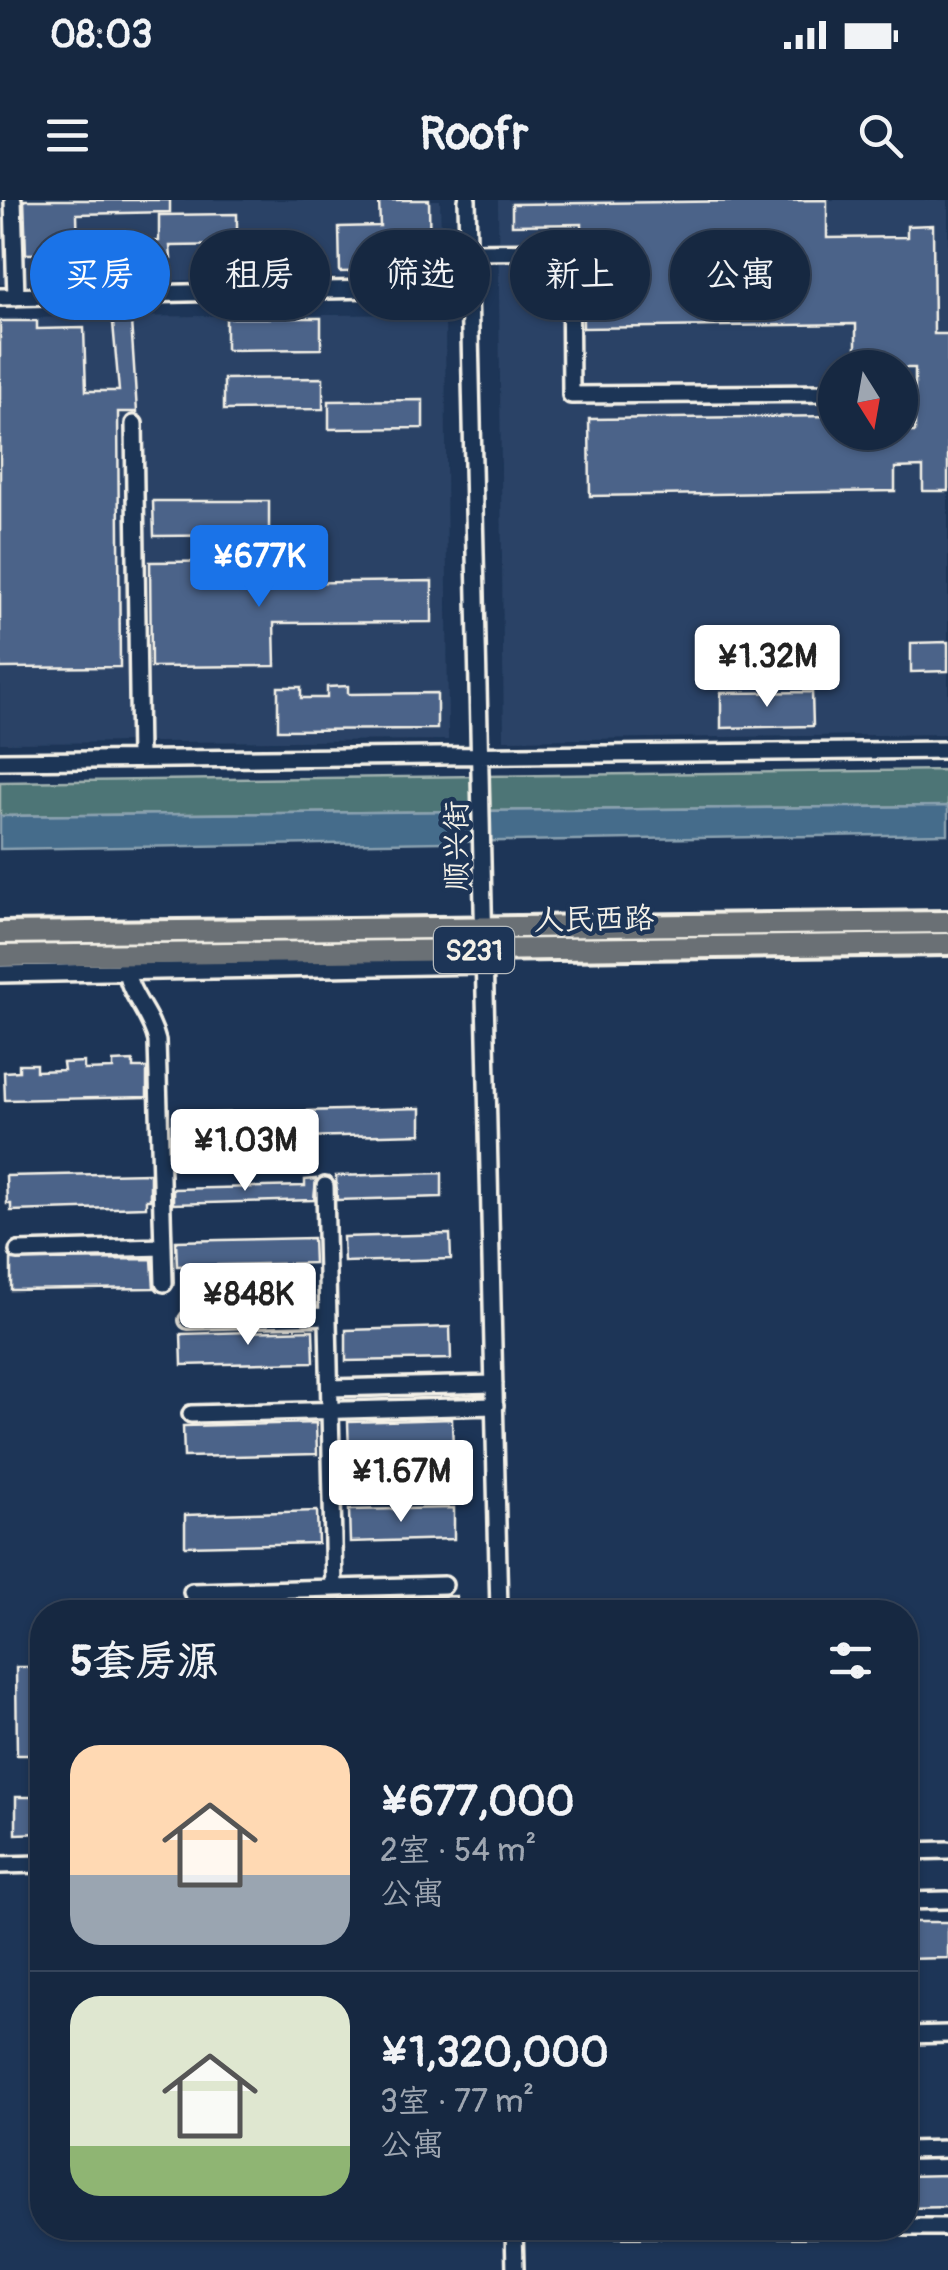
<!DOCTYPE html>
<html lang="zh">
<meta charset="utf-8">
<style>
body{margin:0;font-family:Pangolin,"LXGW WenKai TC",sans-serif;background:#23344c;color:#f1f3f6;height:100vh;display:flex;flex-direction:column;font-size:38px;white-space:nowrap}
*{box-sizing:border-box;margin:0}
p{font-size:32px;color:#9ea6b1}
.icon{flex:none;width:55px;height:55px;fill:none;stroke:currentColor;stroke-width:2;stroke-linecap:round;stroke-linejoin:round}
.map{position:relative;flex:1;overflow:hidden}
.sheet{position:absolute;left:30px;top:1400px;width:888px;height:640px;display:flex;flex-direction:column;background:#162841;border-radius:40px;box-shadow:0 2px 8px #0004,0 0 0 2px #35445a}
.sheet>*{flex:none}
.hud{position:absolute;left:30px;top:30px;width:890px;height:90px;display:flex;gap:20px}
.needle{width:65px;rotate:169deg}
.fabs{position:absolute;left:818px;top:150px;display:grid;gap:20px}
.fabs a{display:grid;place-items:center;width:100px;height:100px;border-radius:50%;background:#162841;box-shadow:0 2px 8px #0004,0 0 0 2px #35445a;font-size:50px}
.price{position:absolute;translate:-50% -85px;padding:0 22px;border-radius:10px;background:#fff;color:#222;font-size:32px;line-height:65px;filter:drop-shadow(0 2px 5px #0008)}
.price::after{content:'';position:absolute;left:50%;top:60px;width:30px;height:22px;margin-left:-15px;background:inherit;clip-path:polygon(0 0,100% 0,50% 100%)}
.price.active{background:#1a73e8;color:#fff}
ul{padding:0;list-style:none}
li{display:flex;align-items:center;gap:30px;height:250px;padding:0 40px}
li+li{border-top:2px solid #35445a}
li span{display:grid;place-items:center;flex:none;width:280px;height:200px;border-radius:30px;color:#555}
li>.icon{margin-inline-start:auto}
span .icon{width:120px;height:120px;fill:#fffc;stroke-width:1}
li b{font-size:42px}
h2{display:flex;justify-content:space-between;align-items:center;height:120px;padding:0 40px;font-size:42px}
.pill{padding:0 35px;border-radius:45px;background:#162841;box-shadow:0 2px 8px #0004,0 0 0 2px #35445a;font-size:35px;line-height:90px}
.pill.active{background:#1a73e8;color:#fff}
.status{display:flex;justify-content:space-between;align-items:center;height:70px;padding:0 50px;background:#162841;direction:ltr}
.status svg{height:28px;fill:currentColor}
header{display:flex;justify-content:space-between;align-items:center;height:130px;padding:0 40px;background:#162841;font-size:45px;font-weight:700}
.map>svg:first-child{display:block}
.built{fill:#2b4366;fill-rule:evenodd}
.green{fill:#4e7476;stroke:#a1b2af;stroke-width:2.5}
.water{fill:#446c8b;stroke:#8aa1b0;stroke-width:2.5}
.building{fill:#4c6389;stroke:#f4f1e8;stroke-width:2.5}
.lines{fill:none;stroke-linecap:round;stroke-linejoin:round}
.minor-casing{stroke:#f4f1e8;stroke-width:22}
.major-casing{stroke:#f4f1e8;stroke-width:28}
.minor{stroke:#1d3557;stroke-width:15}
.major{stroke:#6a7074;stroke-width:20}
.labels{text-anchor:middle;stroke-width:9;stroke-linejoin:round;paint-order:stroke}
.shield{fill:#1d3557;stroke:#b4b9bc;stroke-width:2.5}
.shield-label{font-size:28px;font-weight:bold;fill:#f4f1e8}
.street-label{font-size:30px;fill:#f4f1e8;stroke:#1d3557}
</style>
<div class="status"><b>08:03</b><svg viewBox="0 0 49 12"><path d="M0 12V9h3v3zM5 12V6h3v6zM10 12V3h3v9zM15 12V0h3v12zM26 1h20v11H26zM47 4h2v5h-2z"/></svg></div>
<header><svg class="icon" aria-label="menu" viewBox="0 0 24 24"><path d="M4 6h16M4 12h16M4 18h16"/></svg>Roofr<svg class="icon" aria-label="search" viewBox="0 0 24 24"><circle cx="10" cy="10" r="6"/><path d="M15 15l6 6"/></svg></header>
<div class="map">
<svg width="948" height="2070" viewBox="0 0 948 2070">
<rect width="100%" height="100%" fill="#1d3557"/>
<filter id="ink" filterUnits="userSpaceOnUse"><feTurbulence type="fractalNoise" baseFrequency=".01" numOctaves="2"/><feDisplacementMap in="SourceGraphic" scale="20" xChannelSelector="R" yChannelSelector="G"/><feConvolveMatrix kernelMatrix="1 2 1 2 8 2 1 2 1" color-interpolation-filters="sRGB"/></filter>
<g filter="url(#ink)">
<path class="built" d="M0,0h440l2,75 -442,9z
M498,0h450v534l-444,6zM835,168h65v64h-65z
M445,114l3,426 -448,3v-425z"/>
<path class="green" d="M948,570v36l-948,10v-34z"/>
<path class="water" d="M948,606v28l-948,15v-33z"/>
<path class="building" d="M24,0h146v12l-93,2 1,39 -52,1z
M379,0h50l1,70 -90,2 -1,-45 41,-1z
M827,0v38l80,-1v-11l26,-1 1,109h14v157h-25v-24l-28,1v23l-305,5 -1,-77 246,-3v16h80v-64h-59v-44l-273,4 -1,-104 -70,1v-21z
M237,14v31l-67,1 1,12 -72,4v-20l60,-1v-26z
M226,118h95v31l-95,1z
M0,121h37v8l47,-1 2,63h33l-6,-68 18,-2 6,91h-19l2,255 -120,1z
M323,178v31l-99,1v-31z
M423,200v28l-94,1v-28z
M153,301h116v34l-115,1z
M268,361l1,22 163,-2v41l-158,1 1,43 -124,1 -1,-105z
M948,442v29l-37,1v-29z
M348,486v8l89,-1v36l-159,1v-43h23v11h26v-11z
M812,492l1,34 -92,2v-35z
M133,861v7h14v29l-142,3 -1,-28 15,-1v-7h17v7l28,-1 -1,-7 21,-1v8l29,-1v-7z
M421,908v26l-243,6v-26z
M150,973v27h-4v7l-135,4v-7h-4l-1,-28z
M442,973v24l-105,3 -1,-24z
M316,979l-2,21 -141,4v-15l132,-3v-6z
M450,1034l1,25 -107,3 -1,-25z
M313,1038l1,25 -137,3 -1,-25z
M152,1059l2,29 -143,2v-30z
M450,1127l1,32 -105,2v-31z
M313,1130l1,32 -132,3 -1,-31z
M452,1219l1,32 -104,2 -1,-31z
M316,1223l1,31 -133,3 -1,-31z
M454,1308v31l-104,3 -1,-32z
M317,1311l1,32 -133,3v-31z
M456,1396l1,16h-216v-10z
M16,1467h26v88h-25z
M16,1597h26v36l-26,1z
M905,1722h43v36l-43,1z
M948,1975v32l-43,1v-32z"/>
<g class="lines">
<g class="minor-casing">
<path id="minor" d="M13,0l3,97
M467,0l32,1412
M468,52l102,-1 1,144 264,-2
M0,97l469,-10
M134,224l5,334
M0,561l948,-11
M125,761c1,33 25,49 32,80l7,242
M0,774l484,-9
M325,986l9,402
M18,1051l145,-4
M188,1120l140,-4
M330,1188l164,-4
M191,1214l304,-8
M192,1392l252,-7
M905,1651l43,-1
M0,1665l42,-1
M905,1701l43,-1
M905,1835l43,-1
M905,1950l43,-1
M905,2027h43
M514,2028h327
M514,2028l1,42"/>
</g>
<g class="major-casing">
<path id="major" d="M0,733l948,-11
M0,756l948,-12"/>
</g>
<use href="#minor" class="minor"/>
<use href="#major" class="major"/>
</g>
</g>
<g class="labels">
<rect class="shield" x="434" y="727" width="80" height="46" rx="8"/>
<g class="shield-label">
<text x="474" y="760">S231</text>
</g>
<g class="street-label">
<text transform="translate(456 646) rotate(-90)" y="10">顺兴街</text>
<text transform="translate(594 719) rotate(-1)" y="10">人民西路</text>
</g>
</g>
</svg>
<div class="fabs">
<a><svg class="needle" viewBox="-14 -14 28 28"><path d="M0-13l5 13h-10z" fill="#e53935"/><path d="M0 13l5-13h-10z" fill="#9ea6b1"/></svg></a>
</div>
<b class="price active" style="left:259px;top:410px">¥677K</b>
<b class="price" style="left:767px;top:510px">¥1.32M</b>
<b class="price" style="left:245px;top:994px">¥1.03M</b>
<b class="price" style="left:248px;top:1148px">¥848K</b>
<b class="price" style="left:401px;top:1325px">¥1.67M</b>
<div class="hud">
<a class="pill active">买房</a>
<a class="pill">租房</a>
<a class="pill">筛选</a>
<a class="pill">新上</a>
<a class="pill">公寓</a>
</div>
<section class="sheet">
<h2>5套房源<svg class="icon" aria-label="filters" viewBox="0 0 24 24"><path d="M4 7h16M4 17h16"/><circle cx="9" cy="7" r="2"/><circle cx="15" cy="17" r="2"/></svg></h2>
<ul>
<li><span style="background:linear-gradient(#ffd9b3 65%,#9aa5b1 0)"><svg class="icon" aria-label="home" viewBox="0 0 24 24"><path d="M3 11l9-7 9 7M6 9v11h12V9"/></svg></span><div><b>¥677,000</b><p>2室 · 54 m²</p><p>公寓</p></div></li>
<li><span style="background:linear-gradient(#dfe7d0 75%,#8fb573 0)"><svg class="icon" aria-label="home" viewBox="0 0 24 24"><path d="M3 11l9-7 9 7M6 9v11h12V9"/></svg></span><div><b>¥1,320,000</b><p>3室 · 77 m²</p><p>公寓</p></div></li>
</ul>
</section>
</div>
